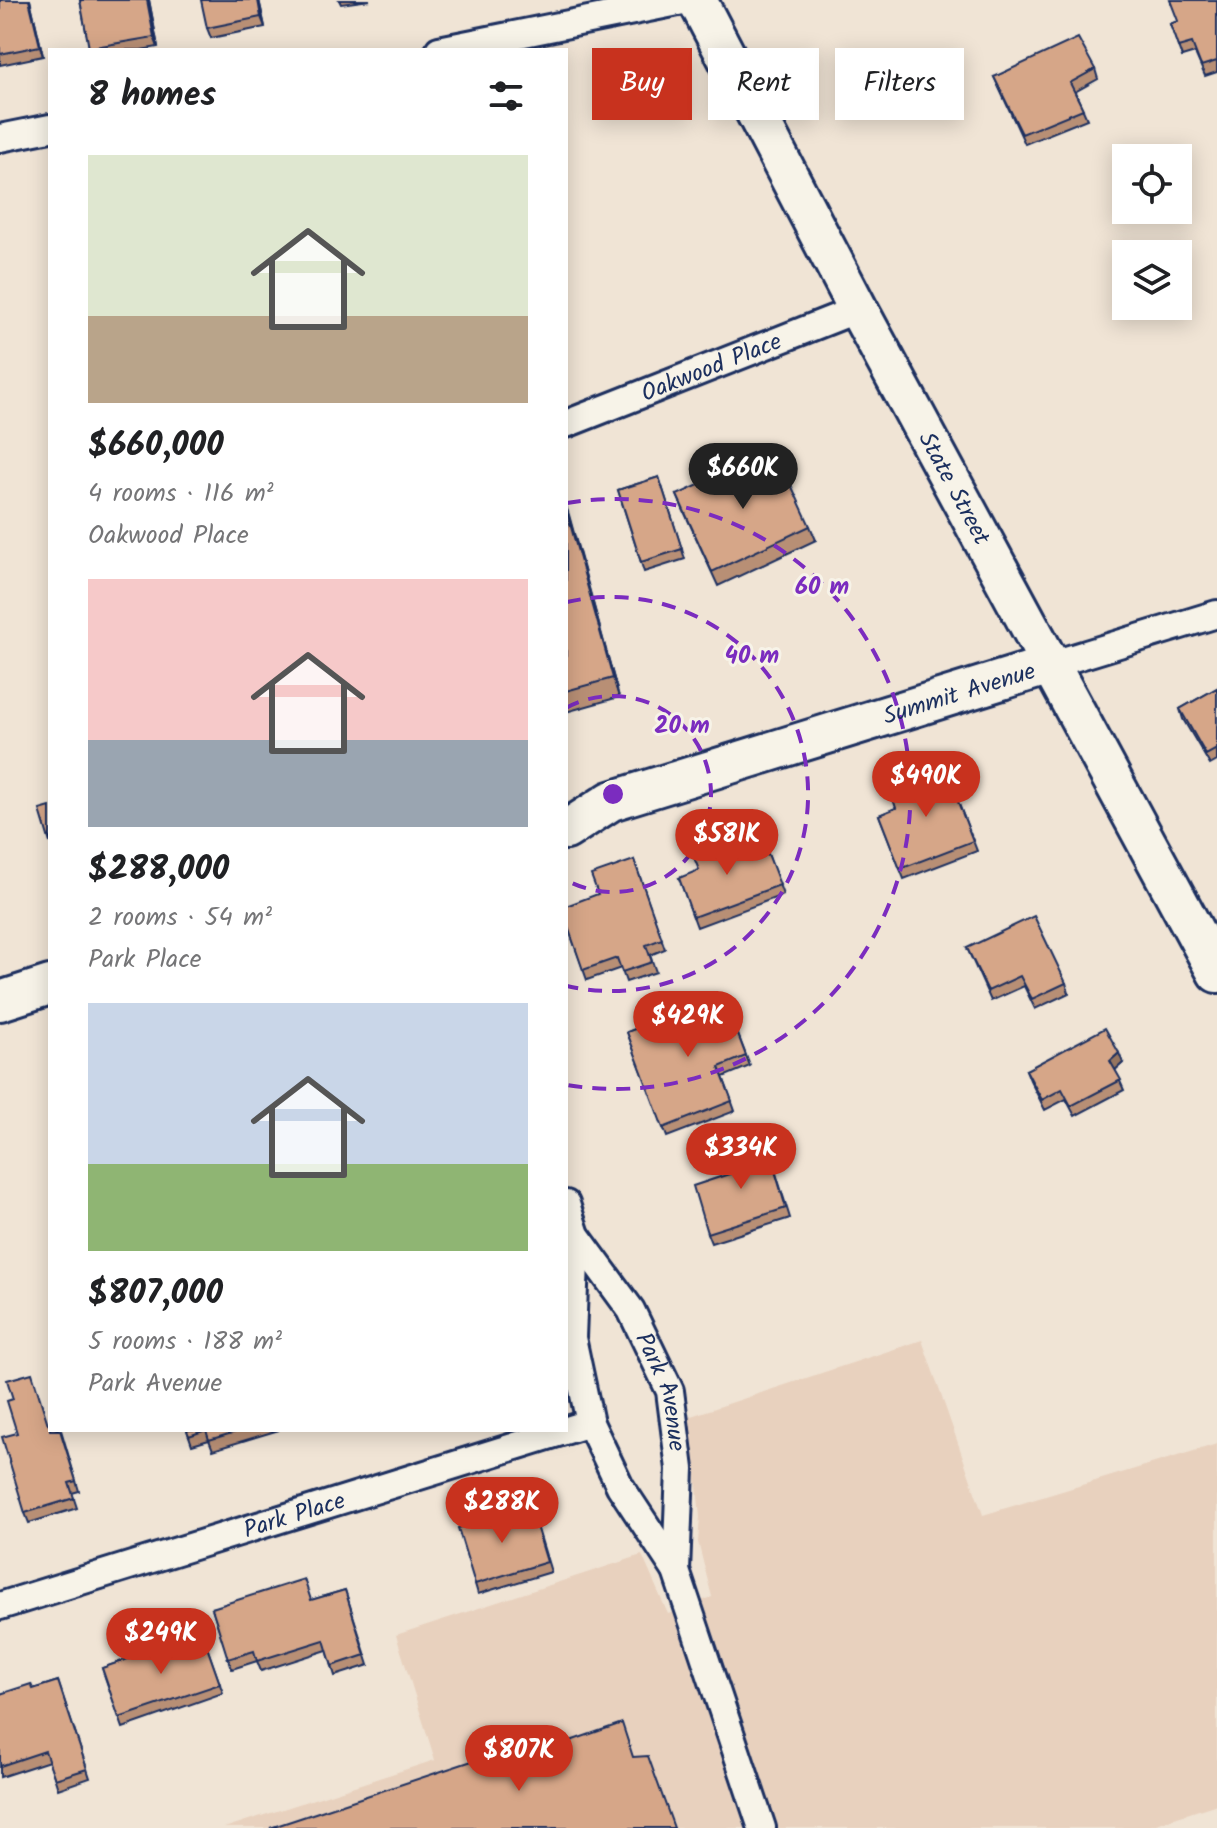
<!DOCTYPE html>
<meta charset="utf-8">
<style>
body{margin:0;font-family:Kalam,sans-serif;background:#f2f2f2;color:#202124;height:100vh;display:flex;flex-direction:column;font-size:30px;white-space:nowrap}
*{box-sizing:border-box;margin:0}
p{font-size:26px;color:#757577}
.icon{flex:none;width:44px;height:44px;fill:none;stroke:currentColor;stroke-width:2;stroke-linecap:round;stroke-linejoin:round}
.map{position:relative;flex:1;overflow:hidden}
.drawer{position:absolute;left:48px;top:48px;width:520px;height:1384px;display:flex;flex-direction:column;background:#fff;border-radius:0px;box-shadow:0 4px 20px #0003}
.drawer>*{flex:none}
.guide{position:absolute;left:592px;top:48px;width:504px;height:72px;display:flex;gap:16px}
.fabs{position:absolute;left:1112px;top:144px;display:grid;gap:16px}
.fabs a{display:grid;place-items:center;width:80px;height:80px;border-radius:0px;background:#fff;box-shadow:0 4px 20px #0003;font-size:40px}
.price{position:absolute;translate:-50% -68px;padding:0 18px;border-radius:28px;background:#c8321e;color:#fff;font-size:26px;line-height:52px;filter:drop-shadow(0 2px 4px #0008)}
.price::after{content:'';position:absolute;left:50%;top:48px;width:24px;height:18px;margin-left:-12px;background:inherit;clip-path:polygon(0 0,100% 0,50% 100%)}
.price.on{background:#222;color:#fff}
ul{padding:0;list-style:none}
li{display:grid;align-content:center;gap:16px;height:424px;padding:0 40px}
li span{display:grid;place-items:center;height:248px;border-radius:0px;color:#555}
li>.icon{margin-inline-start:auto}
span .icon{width:144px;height:144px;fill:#fffc;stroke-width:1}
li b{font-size:34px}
h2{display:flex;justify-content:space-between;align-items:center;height:96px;padding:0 40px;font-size:34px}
.chip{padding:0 28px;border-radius:0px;background:#fff;box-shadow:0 4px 20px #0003;font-size:28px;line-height:72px}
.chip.on{background:#c8321e;color:#fff}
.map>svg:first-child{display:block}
.built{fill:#e8d1be}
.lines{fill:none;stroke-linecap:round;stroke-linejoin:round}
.minor-casing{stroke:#1b2f5e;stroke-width:32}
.secondary-casing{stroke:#1b2f5e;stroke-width:44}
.minor{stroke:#f7f3e8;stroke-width:26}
.secondary{stroke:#f7f3e8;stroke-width:38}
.wall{fill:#b88f75;stroke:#1b2f5e;stroke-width:2}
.shaded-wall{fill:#96745f;stroke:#1b2f5e;stroke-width:2}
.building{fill:#d6a688;stroke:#1b2f5e;stroke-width:2}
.ring{fill:none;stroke:#7b2cbf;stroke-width:4;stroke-dasharray:14 10}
.labels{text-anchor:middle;stroke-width:6;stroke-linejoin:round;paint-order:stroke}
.street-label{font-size:24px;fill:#1b2f5e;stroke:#f7f3e8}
.centre{fill:#7b2cbf;stroke:#f7f3e8;stroke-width:4}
.ring-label{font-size:24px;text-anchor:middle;font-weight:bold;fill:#7b2cbf;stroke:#f7f3e8;stroke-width:6;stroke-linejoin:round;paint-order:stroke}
</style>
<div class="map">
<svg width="1217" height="1828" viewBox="0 0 1217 1828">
<rect width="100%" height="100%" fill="#f0e4d5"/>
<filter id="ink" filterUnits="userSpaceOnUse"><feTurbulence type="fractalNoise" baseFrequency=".0125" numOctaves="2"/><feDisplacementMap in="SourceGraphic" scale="16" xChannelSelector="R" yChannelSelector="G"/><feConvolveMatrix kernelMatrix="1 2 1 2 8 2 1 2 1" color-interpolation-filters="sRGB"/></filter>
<g filter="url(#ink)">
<path class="built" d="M922,1340l61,175 234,-71v360l-73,24h-920l211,-68 -39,-125 246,-80 26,59 44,-17 -14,-55 2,-25 -5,-50 -10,-49z"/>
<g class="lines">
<g class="minor-casing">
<g id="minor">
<path d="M439,50l249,-50"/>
<path d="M0,138l50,-10"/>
<path id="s1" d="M566,424l292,-115"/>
<path d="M1050,665l167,-51"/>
<path id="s2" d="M566,1204l10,31 55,75 39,81 10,78 -4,102"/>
<path d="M576,1235l-4,103 18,85 30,63 56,85 86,257"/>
<path id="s3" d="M0,1606l590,-183"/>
</g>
</g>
<g class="secondary-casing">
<g id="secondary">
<path id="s4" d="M697,0l161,309 359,664"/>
<path id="s5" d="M566,830l45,-29 439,-136"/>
<path d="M0,1001l50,-16"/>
</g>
</g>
<use href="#minor" class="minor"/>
<use href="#secondary" class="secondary"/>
</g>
<path class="wall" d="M0,0h30l13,56 -43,9z
M80,0h69l9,47 -17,3h-51z
M259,0l6,27 -54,11 -4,-10z
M339,0h31l-29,4z
M1217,0v72l-12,4 -10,-23 -13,4 -12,-33 8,-3z
M1095,69l3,10 -23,13 12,27 -62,25 -31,-67z
M659,477l26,82 -41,13 -26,-82z
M677,495l133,31 6,14 -98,46 -35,-77z
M566,506l53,191 -53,15z
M1217,688v73l-7,4 -27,-46 -3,-10z
M943,763l34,88 -73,28 -25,-64 17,-7 15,-16z
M768,854l15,41 -86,32 -18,-49 73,-18z
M634,860l31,89 -15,6 6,17 -30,10 -5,-14 -34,12 -21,-59 32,-27z
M967,948l99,35 3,10 -34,16 -11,-23 -33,15z
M723,995l27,71 -27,11 12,34 -68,26 -40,-105z
M1123,1063l-8,7 9,20 -49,26 -9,-17 -21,11 -15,-30 -4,-10z
M770,1154l20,64 -79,25 -4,-10 28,-61z
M48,1424l13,6 18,61 -7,2 5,15 -48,15 -4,-10z
M187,1430h92l-66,20 -4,-10 -17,5z
M534,1516l17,56 -73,22 -3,-10z
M345,1590l24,75 -34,11 -8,-26 -66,21 -4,-10 -25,8 -20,-61 100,-8z
M202,1633l21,60 -100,35 -21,-60z
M58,1681l32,97 -32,11 -9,-28 -49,16v-83l33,-5z"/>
<path class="shaded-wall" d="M29,0h1l13,56 -3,-10z
M147,0h2l9,47 -4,-10z
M258,0h1l6,27 -4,-10z
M566,506l3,9 50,182 -6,-19z
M1119,1053l4,10 -9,8 -4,-10z"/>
<path class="building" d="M0,0h29l11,46 -40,8z
M80,0h67l7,37 -65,11z
M201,0h57l3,17 -54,11z
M1170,0h47v61l-16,5 -9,-23 -14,4 -8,-23 8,-3z
M1078,38l17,31 -25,14 13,26 -61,25 -28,-57z
M775,450l35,76 -98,46 -35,-77z
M659,477l23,72 -41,13 -23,-72z
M566,509l47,169 -47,13z
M1217,688v61l-11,6 -26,-46z
M943,763l30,78 -73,28 -21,-54 17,-7 -3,-9 18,-7 -5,-14z
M50,807v36l-10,-33z
M743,837l9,23 16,-6 12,31 -87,32 -14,-39 20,-8 -6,-15z
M634,860l28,79 -16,6 6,17 -30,10 -5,-14 -34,12 -17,-49v-15l32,-12 -7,-19z
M1034,916l32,67 -34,16 -12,-23 -32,15 -21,-43z
M723,995l23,61 -27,11 13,34 -69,27 -36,-96z
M1105,1028l14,25 -9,8 11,19 -50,26 -9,-17 -20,11 -16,-30z
M767,1144l19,64 -79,25 -14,-47 42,-14 -5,-17z
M32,1373l16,51 2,-1v7h10l16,51 -7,2 5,15 -49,15 -23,-76 15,-4 -10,-32 6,-2 -6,-19z
M187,1430h55l-33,10 -3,-10 -17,6z
M530,1506l17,56 -72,22 -17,-56z
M304,1579l7,21 34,-10 20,65 -33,11 -8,-26 -67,21 -3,-10 -26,8 -16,-51z
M202,1633l18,51 -101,34 -17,-50z
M58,1681l29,88 -32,10 -10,-28 -45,15v-72l31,-10 2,5z
M622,1723l11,34 15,-1 26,72h-404l220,-73 5,12z"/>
</g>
<g class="ring">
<path d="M566 708A98 98 0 1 1 566 880"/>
<path d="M567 602A197 197 0 1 1 567 986"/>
<path d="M567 503A295 295 0 1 1 567 1085"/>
</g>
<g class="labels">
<g class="street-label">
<text dy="8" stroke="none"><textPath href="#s1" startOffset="156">Oakwood Place</textPath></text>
<text dy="8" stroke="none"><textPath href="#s4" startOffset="552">State Street</textPath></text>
<text dy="8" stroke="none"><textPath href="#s5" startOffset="418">Summit Avenue</textPath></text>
<text dy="8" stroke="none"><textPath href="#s2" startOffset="214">Park Avenue</textPath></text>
<text dy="8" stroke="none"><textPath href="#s3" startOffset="308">Park Place</textPath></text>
</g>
</g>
<circle cx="613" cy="794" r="12" class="centre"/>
<g class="ring-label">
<text x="822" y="594">60 m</text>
<text x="752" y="663">40 m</text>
<text x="682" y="733">20 m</text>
</g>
</svg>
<div class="fabs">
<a><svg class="icon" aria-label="locate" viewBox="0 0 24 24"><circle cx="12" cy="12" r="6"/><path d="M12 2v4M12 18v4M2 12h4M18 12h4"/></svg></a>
<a><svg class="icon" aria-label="layers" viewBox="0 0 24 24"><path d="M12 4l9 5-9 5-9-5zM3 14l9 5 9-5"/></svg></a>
</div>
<b class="price on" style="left:743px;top:511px">$660K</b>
<b class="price" style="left:926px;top:819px">$490K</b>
<b class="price" style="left:727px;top:877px">$581K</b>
<b class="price" style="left:688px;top:1059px">$429K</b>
<b class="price" style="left:741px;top:1191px">$334K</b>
<b class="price" style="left:502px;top:1545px">$288K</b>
<b class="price" style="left:161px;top:1676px">$249K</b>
<b class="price" style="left:519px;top:1793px">$807K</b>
<div class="guide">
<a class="chip on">Buy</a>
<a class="chip">Rent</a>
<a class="chip">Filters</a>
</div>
<section class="drawer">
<h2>8 homes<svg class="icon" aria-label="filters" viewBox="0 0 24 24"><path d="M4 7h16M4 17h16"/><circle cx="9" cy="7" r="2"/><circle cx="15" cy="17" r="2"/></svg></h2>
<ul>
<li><span style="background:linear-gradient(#dfe7d0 65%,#b9a48a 0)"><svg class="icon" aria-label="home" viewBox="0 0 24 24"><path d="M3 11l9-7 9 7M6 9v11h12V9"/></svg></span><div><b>$660,000</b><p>4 rooms · 116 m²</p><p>Oakwood Place</p></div></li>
<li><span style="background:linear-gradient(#f6c9c9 65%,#9aa5b1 0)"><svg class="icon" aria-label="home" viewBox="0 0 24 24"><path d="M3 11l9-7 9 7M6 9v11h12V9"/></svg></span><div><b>$288,000</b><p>2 rooms · 54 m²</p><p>Park Place</p></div></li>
<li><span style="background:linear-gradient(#c9d6e8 65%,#8fb573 0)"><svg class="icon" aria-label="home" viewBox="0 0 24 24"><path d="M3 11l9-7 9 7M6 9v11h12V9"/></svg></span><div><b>$807,000</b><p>5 rooms · 188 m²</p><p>Park Avenue</p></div></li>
</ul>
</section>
</div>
